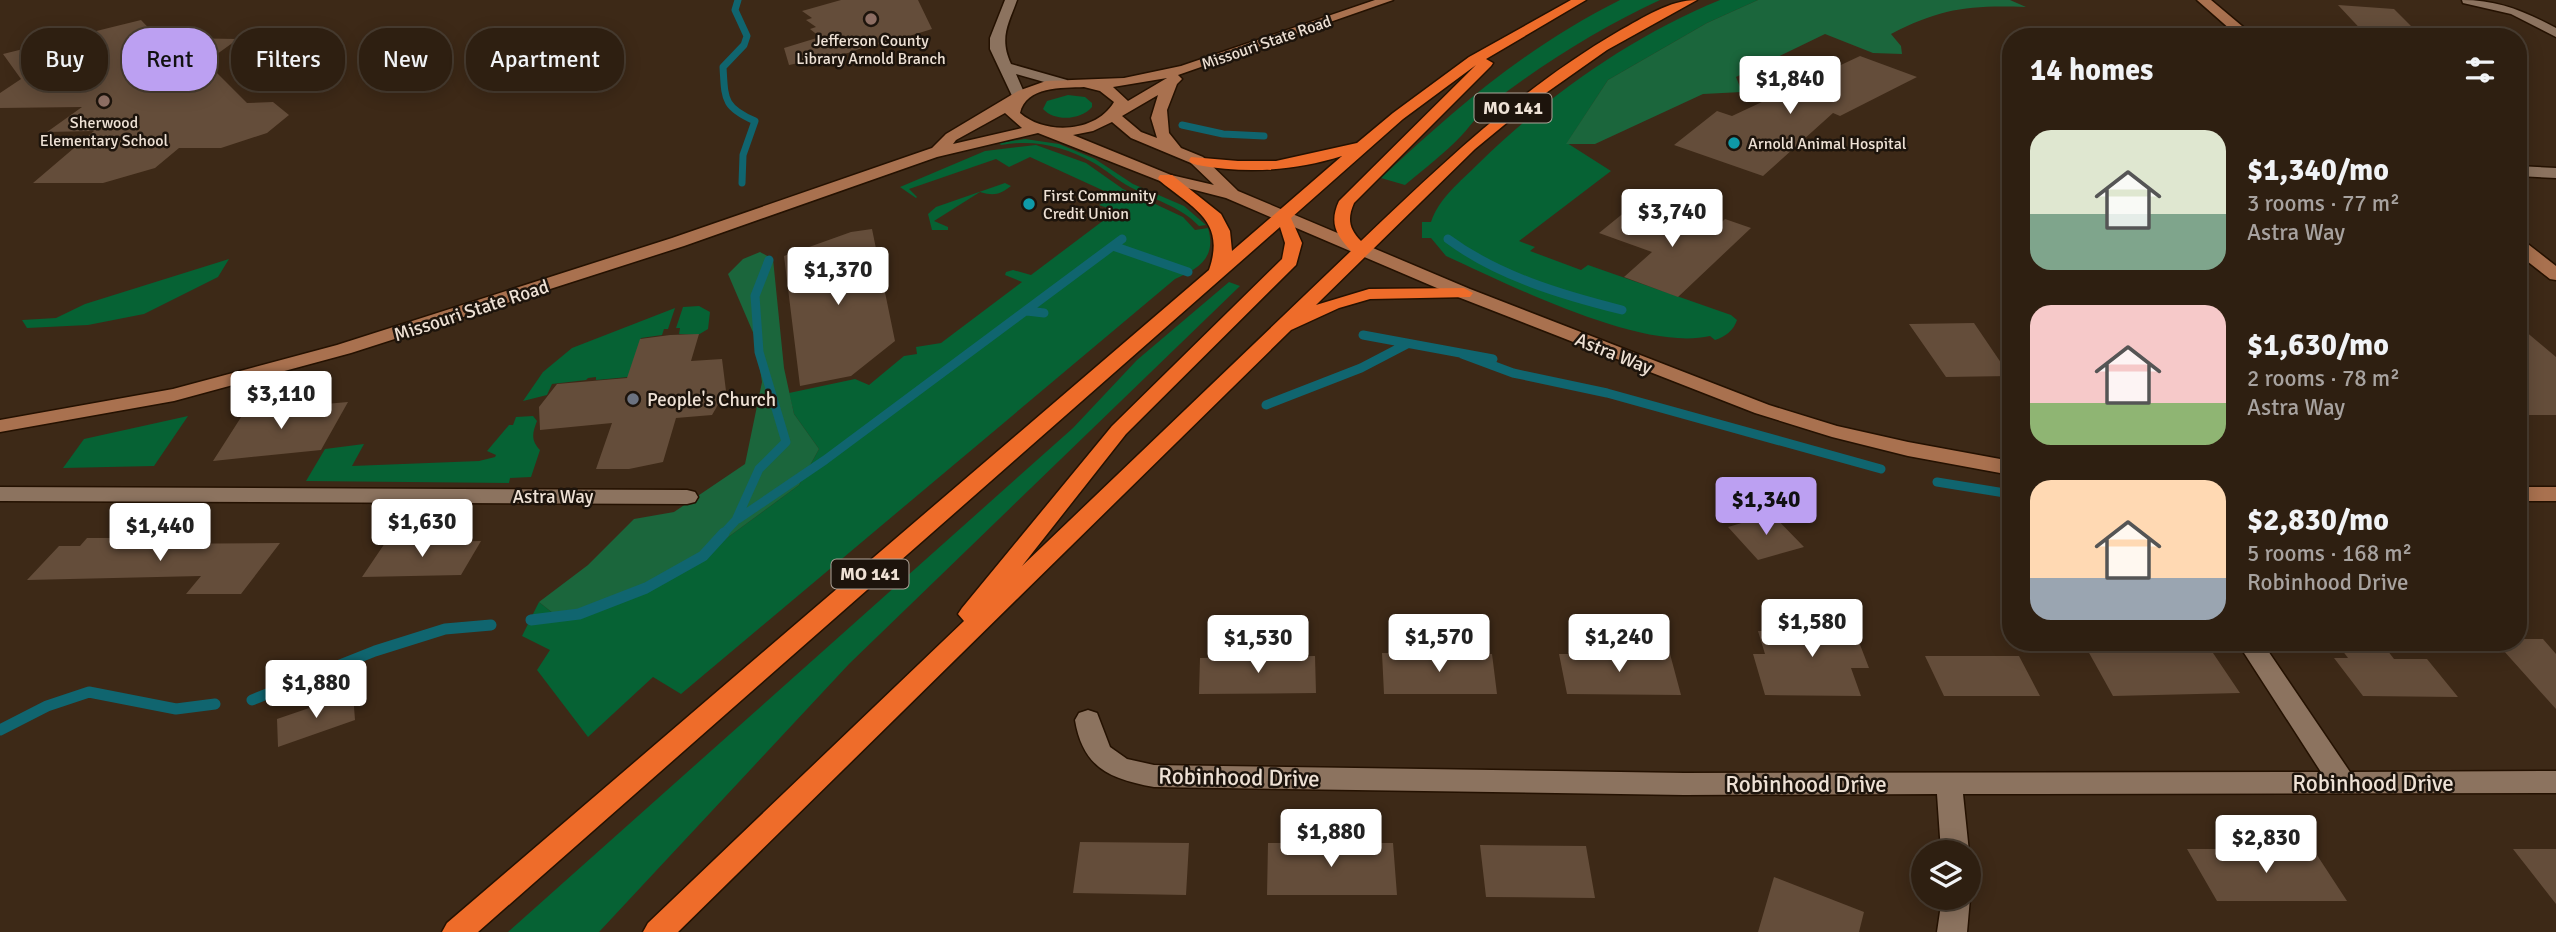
<!DOCTYPE html>
<meta charset="utf-8">
<style>
body{margin:0;font-family:Signika,sans-serif;background:#3a2c1f;color:#f1f3f6;height:100vh;display:flex;flex-direction:column;font-size:26px;white-space:nowrap}
*{box-sizing:border-box;margin:0}
p{font-size:23px;color:#a7a29f}
.icon{flex:none;width:38px;height:38px;fill:none;stroke:currentColor;stroke-width:2;stroke-linecap:round;stroke-linejoin:round}
.map{position:relative;flex:1;overflow:hidden}
.sheet{position:absolute;left:2002px;top:28px;width:525px;height:623px;display:flex;flex-direction:column;background:#2e1f11;border-radius:28px;box-shadow:0 4px 18px #0003,0 0 0 2px #493d31}
.sheet>*{flex:none}
.hud{position:absolute;left:21px;top:28px;width:665px;height:63px;display:flex;gap:14px}
.controls{position:absolute;left:1911px;top:840px;display:grid;gap:14px}
.controls a{display:grid;place-items:center;width:70px;height:70px;border-radius:50%;background:#2e1f11;box-shadow:0 4px 18px #0003,0 0 0 2px #493d31;font-size:35px}
.price{position:absolute;translate:-50% -60px;padding:0 16px;border-radius:7px;background:#fff;color:#222;font-size:23px;line-height:46px;filter:drop-shadow(0 2px 4px #0008)}
.price::after{content:'';position:absolute;left:50%;top:42px;width:21px;height:16px;margin-left:-10px;background:inherit;clip-path:polygon(0 0,100% 0,50% 100%)}
.price.on{background:#bca0f2;color:#111}
ul{padding:0;list-style:none}
li{display:flex;align-items:center;gap:21px;height:175px;padding:0 28px}
li span{display:grid;place-items:center;flex:none;width:196px;height:140px;border-radius:21px;color:#555}
li>.icon{margin-inline-start:auto}
span .icon{width:84px;height:84px;fill:#fffc;stroke-width:1}
li b{font-size:30px}
h2{display:flex;justify-content:space-between;align-items:center;height:84px;padding:0 28px;font-size:30px}
.chip{padding:0 24px;border-radius:28px;background:#2e1f11;box-shadow:0 4px 18px #0003,0 0 0 2px #493d31;font-size:24px;line-height:63px}
.chip.on{background:#bca0f2;color:#111}
.map>svg:first-child{display:block}
.green{fill:#066234}
.forest{fill:#1b663c}
.lines{fill:none;stroke-linecap:round;stroke-linejoin:round}
.stream-far2{stroke:#10656f;stroke-width:7}
.stream-far1{stroke:#10656f;stroke-width:9}
.stream{stroke:#10656f;stroke-width:11}
.building{fill:#644d3a}
.street-casing{stroke:#241101;stroke-width:3}
.secondary-casing{stroke:#241101;stroke-width:3}
.highway-casing{stroke:#241101;stroke-width:3}
.street{fill:#8c735f;fill-rule:evenodd}
.secondary{fill:#a9714f;fill-rule:evenodd}
.highway{fill:#ee6c2a;fill-rule:evenodd}
.education-dot{fill:#8d6e63;stroke:#1d140c;stroke-width:2.5}
.culture-dot{fill:#0f9aa8;stroke:#1d140c;stroke-width:2.5}
.worship-dot{fill:#6b7280;stroke:#1d140c;stroke-width:2.5}
.labels{text-anchor:middle;stroke-width:5;stroke-linejoin:round;paint-order:stroke}
.far-poi-label{font-size:16px;fill:#eee1d5;stroke:#1d140c}
.far-street-label{font-size:16px;fill:#eee1d5;stroke:#1d140c}
.shield{fill:#1d140c;stroke:#afa499;stroke-width:2}
.shield-label{font-size:18px;font-weight:bold;fill:#eee1d5}
.street-label{font-size:19px;fill:#eee1d5;stroke:#1d140c}
.poi-label{font-size:19px;fill:#eee1d5;stroke:#1d140c;text-anchor:start}
.near-street-label{font-size:23px;fill:#eee1d5;stroke:#1d140c}
</style>
<div class="map">
<svg width="2556" height="932" viewBox="0 0 2556 932">
<rect width="100%" height="100%" fill="#3d2917"/>
<path class="green" d="M1620,0h40c-60,28 -117,63 -169,104 -12,9 -19,20 -29,31 -17,18 -38,34 -57,50l-24,-7c77,-72 144,-130 239,-178z
M1720,0h38l-51,23 -99,57 -41,63 44,28 -92,70 16,6 -5,4 51,19 7,-5 143,50 6,5c-3,10 -12,17 -22,20l-5,-4c-68,16 -200,-51 -264,-80l-15,-18h-9v-16h9c8,-24 29,-40 47,-58 69,-68 152,-127 242,-164z
M1068,95l17,2 7,6v4c-11,13 -37,15 -49,2l4,-8z
M1025,139l34,5 36,15 38,25 51,22 22,19 -7,1c-19,-20 -45,-26 -69,-39 -13,-7 -24,-17 -36,-24 -30,-17 -60,-24 -93,-18l-2,-2z
M1036,145l50,18 37,26 60,28 12,13 13,-2c9,30 -10,41 -33,51l-494,415 -28,-17 -65,60 -51,-67 13,-20 -28,-14 17,-34 24,19 127,-56 109,-80 20,-36 -25,-35 -5,-21 66,-14 14,6 35,-29 13,-2 -1,-7 25,-4 81,-61 -17,-7 1,-3 7,-2 18,5 85,-64 -17,-6 14,-10 -83,-38 -21,10 -13,-8 -87,30 8,8 -1,1 -16,-11 85,-36z
M1005,183l6,3c-12,9 -17,10 -31,6l-46,29 14,6v3h-16l-4,-16 8,-7z
M229,259l-11,18 -74,37 -56,11 -61,3 -5,-8 34,-2 29,-14z
M1229,282l11,4 -391,378 -250,268h-91l565,-504 64,-68z
M699,306l11,6 -2,17 -10,6 -19,-1 1,-6h-4l7,-21z
M675,308l-7,21h-4l-2,6 -21,3 -13,39 -32,3v-3l-8,1 -2,2 -34,4 -5,11 -24,6 20,-29 29,-24z
M188,416l-34,50 -91,2 21,-29z
M533,416l4,5c-5,13 -6,19 3,29l-9,27 -21,1 -1,5 -203,-2 19,-32 39,-5 -12,22 127,-5 16,-4 1,-2 -9,-4 22,-26h4l3,-8z"/>
<path class="forest" d="M1758,0h252l16,7c-56,-2 -85,1 -135,27l10,12 1,8 -29,-1 -48,-19 -89,43 6,15 -39,2 -108,50h-29l42,-64 99,-57z
M760,252l13,7 11,109 10,46 25,35 -20,36 -109,80 -87,44 -40,12 -24,-19 49,-37 46,-46 40,-7 71,-48 17,-82 -7,-45 -27,-63 15,-15z"/>
<g class="lines">
<path class="stream-far2" d="M738,0l-3,10 12,26 -3,9 -21,22c2,32 0,40 32,54l-12,34 -1,28
M1182,125l41,9 41,2"/>
<path class="stream-far1" d="M1448,239c50,37 114,56 174,71
M1113,246l75,26
M1027,311l17,2
M1363,335l130,24
M1462,354l51,19 94,20 274,76
M1266,405l95,-37 46,-24
M1937,482l74,12
M738,519l87,-59 297,-221
M723,534l13,-14 23,-51 27,-27 -27,-90 -4,-56 14,-36"/>
<path class="stream" d="M531,620l48,-6 67,-26 57,-32 21,-23
M252,700l123,-49 70,-22 46,-4
M0,730l47,-24 42,-14 87,17 39,-5"/>
</g>
<path class="building" d="M841,0h77l14,29 -52,16 -4,-2 -28,10 -59,12 -5,-17 36,-11 -10,-8 6,-2 -10,-7 6,-2 -10,-7z
M2338,5l56,4 28,28h-54z
M141,20l21,22 13,-4 63,1 -32,23 41,41 26,-1 16,13 -22,18 -46,15h-42l-24,20 -52,15h-70l61,-52 -47,1 35,-25 -82,1v-15l21,-14 -18,-25z
M1860,56l57,21 -77,39 -7,-3 -70,63 -89,-31 43,-34 15,5z
M1631,207l78,27 16,-15 26,9 -73,69 -54,-20 28,-25 -53,-19z
M872,229l23,112 -44,35 -51,10 -16,-130 67,-24z
M1974,323l36,53 -64,1 -37,-53z
M2518,325l38,32v58h-38z
M699,334l-8,27 31,-2 4,32 -14,24 -36,3 -13,44 -34,7h-33l16,-46 -72,7 -1,-23 18,-23 70,-6 13,-39 30,-4z
M348,402l-27,48 -108,11 32,-50z
M1772,514l32,33 -46,13 -30,-33z
M87,538h53l-5,6 145,-1 -39,51h-55l15,-18 -174,4 32,-34h21z
M481,541l-20,34 -99,2 23,-34z
M1798,615l51,1 20,52h-18l10,28 -96,-1 -12,-41h12l-7,-23h46z
M2518,639h25l13,15v55l-53,-59h5l-7,-8h17z
M2336,642h45l13,17h33l31,38 -95,-1 -29,-38h14z
M2088,651l125,2 27,40 -127,3z
M1382,653l110,1 5,40h-113z
M1559,654h111l11,41 -114,-1z
M1315,656l1,37 -117,1 1,-36z
M1925,656h94l21,40h-96z
M353,693l2,27 -77,27 -1,-28z
M1080,842l109,1 -3,52 -113,-2z
M1268,843h125l4,52h-130z
M1480,845l106,1 9,52 -109,-1z
M2187,849h126l34,52h-130z
M2513,849h43v55z
M1774,877l90,35 -5,20h-101z"/>
<g class="lines">
<g class="street-casing">
<path id="street" d="M1005,0h12c-9,25 -18,38 -6,64l56,16v6l-5,1 -46,-13 10,23 -7,4 -5,-1 -24,-51v-11z
M2462,0c36,0 62,11 94,28v9l-45,-23 -48,-11z
M2518,166l38,2v10l-38,-2z
M0,487l687,3 8,2 3,5 -3,5 -8,2 -687,-3z
M2237,642h25l88,130 206,-1v22l-593,1 6,58h-28l-4,-58 -253,1 -530,-8c-44,-8 -71,-19 -79,-67l4,-7 9,-3 9,3 13,34 17,12 27,6 530,8 637,-1z
M1969,895l1,3 -3,34h-30l5,-34h27z"/>
</g>
<g class="secondary-casing">
<path id="secondary" d="M1375,0h18l-215,75 4,4 -5,5 -10,26 2,23 12,15 22,9 35,34 232,98 299,116 68,21 71,16 103,19v14l-103,-19 -76,-19 -77,-24 -297,-116 -232,-99 -66,-17 -122,-48 -101,24 -253,89 -333,107 -177,48 -174,31v-12l173,-31 164,-44 335,-107 260,-90 14,-14 72,-43 28,-10 78,-3 57,-12zM1167,78l-39,23 -15,-14zM1084,87l16,4 14,11c-18,31 -69,33 -94,11 6,-27 42,-25 64,-26zM1158,95l-7,23 6,20 -16,-6 -19,-16zM1005,113l17,15 -69,16 3,-4zM1112,122l19,16 60,25 23,22 -43,-10 -98,-40 20,-4z
M2197,0h14l44,37h-16z
M2518,240l6,1 32,25v14l-6,-1 -32,-25z
M2518,487h38v14h-38z"/>
</g>
<g class="highway-casing">
<path id="highway" d="M1571,0h15l-100,59 7,4 -2,3 -137,137c-7,16 -5,26 7,38 81,-77 160,-153 258,-210 24,-13 50,-31 78,-31l-90,50 -81,57 -51,42 -159,156 53,-16 95,-1 9,5 -3,4 -100,2 -31,9 -48,22 -613,602h-35l5,-9 316,-302 -6,-7 4,-6 150,-182 170,-167 3,-16 -5,-16 -802,705h-36l5,-9 762,-653c17,-49 -15,-61 -49,-89l-2,-3 2,-3h12l49,39 9,17 2,20 110,-95c-48,15 -95,18 -145,9l-6,-2 -2,-3 2,-3 47,4h38l81,-18 36,-30 76,-56zM1476,65l-137,136c-10,22 -3,34 12,50l-329,315 104,-132 170,-169 6,-22 -11,-25 112,-99z"/>
</g>
<use href="#street" class="street"/>
<use href="#secondary" class="secondary"/>
<use href="#highway" class="highway"/>
</g>
<g class="education-dot">
<circle cx="871" cy="19" r="7"/>
<circle cx="104" cy="101" r="7"/>
</g>
<g class="culture-dot">
<circle cx="1734" cy="143" r="7"/>
<circle cx="1029" cy="204" r="7"/>
</g>
<circle class="worship-dot" cx="633" cy="399" r="7"/>
<g class="labels">
<g class="far-poi-label">
<text x="871" y="46">Jefferson County<tspan x="871" dy="18">Library Arnold Branch</tspan></text>
<text x="104" y="128">Sherwood<tspan x="104" dy="18">Elementary School</tspan></text>
<text x="1748" y="149" text-anchor="start">Arnold Animal Hospital</text>
<text x="1043" y="201" text-anchor="start">First Community<tspan x="1043" dy="18">Credit Union</tspan></text>
</g>
<g class="far-street-label">
<text transform="translate(1266 42) rotate(-19)" y="6">Missouri State Road</text>
</g>
<g class="shield">
<rect x="1474.5" y="93.5" width="77" height="29" rx="5"/>
<rect x="831.5" y="559.5" width="77" height="29" rx="5"/>
</g>
<g class="shield-label">
<text x="1513" y="114">MO 141</text>
<text x="870" y="580">MO 141</text>
</g>
<g class="street-label">
<text transform="translate(471 310) rotate(-18)" y="7">Missouri State Road</text>
<text transform="translate(1614 353) rotate(22)" y="7">Astra Way</text>
<text x="553" y="503">Astra Way</text>
</g>
<g class="poi-label">
<text x="647" y="406">People's Church</text>
</g>
<g class="near-street-label">
<text transform="translate(1239 777) rotate(1)" y="8">Robinhood Drive</text>
<text x="2373" y="791">Robinhood Drive</text>
<text x="1806" y="792">Robinhood Drive</text>
</g>
</g>
</svg>
<div class="controls">
<a><svg class="icon" aria-label="layers" viewBox="0 0 24 24"><path d="M12 4l9 5-9 5-9-5zM3 14l9 5 9-5"/></svg></a>
</div>
<b class="price" style="left:1790px;top:116px">$1,840</b>
<b class="price" style="left:1672px;top:249px">$3,740</b>
<b class="price" style="left:838px;top:307px">$1,370</b>
<b class="price" style="left:281px;top:431px">$3,110</b>
<b class="price on" style="left:1766px;top:537px">$1,340</b>
<b class="price" style="left:422px;top:559px">$1,630</b>
<b class="price" style="left:160px;top:563px">$1,440</b>
<b class="price" style="left:1812px;top:659px">$1,580</b>
<b class="price" style="left:1439px;top:674px">$1,570</b>
<b class="price" style="left:1619px;top:674px">$1,240</b>
<b class="price" style="left:1258px;top:675px">$1,530</b>
<b class="price" style="left:316px;top:720px">$1,880</b>
<b class="price" style="left:1331px;top:869px">$1,880</b>
<b class="price" style="left:2266px;top:875px">$2,830</b>
<div class="hud">
<a class="chip">Buy</a>
<a class="chip on">Rent</a>
<a class="chip">Filters</a>
<a class="chip">New</a>
<a class="chip">Apartment</a>
</div>
<section class="sheet">
<h2>14 homes<svg class="icon" aria-label="filters" viewBox="0 0 24 24"><path d="M4 7h16M4 17h16"/><circle cx="9" cy="7" r="2"/><circle cx="15" cy="17" r="2"/></svg></h2>
<ul>
<li><span style="background:linear-gradient(#dfe7d0 60%,#7fa58c 0)"><svg class="icon" aria-label="home" viewBox="0 0 24 24"><path d="M3 11l9-7 9 7M6 9v11h12V9"/></svg></span><div><b>$1,340/mo</b><p>3 rooms · 77 m²</p><p>Astra Way</p></div></li>
<li><span style="background:linear-gradient(#f6c9c9 70%,#8fb573 0)"><svg class="icon" aria-label="home" viewBox="0 0 24 24"><path d="M3 11l9-7 9 7M6 9v11h12V9"/></svg></span><div><b>$1,630/mo</b><p>2 rooms · 78 m²</p><p>Astra Way</p></div></li>
<li><span style="background:linear-gradient(#ffd9b3 70%,#9aa5b1 0)"><svg class="icon" aria-label="home" viewBox="0 0 24 24"><path d="M3 11l9-7 9 7M6 9v11h12V9"/></svg></span><div><b>$2,830/mo</b><p>5 rooms · 168 m²</p><p>Robinhood Drive</p></div></li>
</ul>
</section>
</div>
